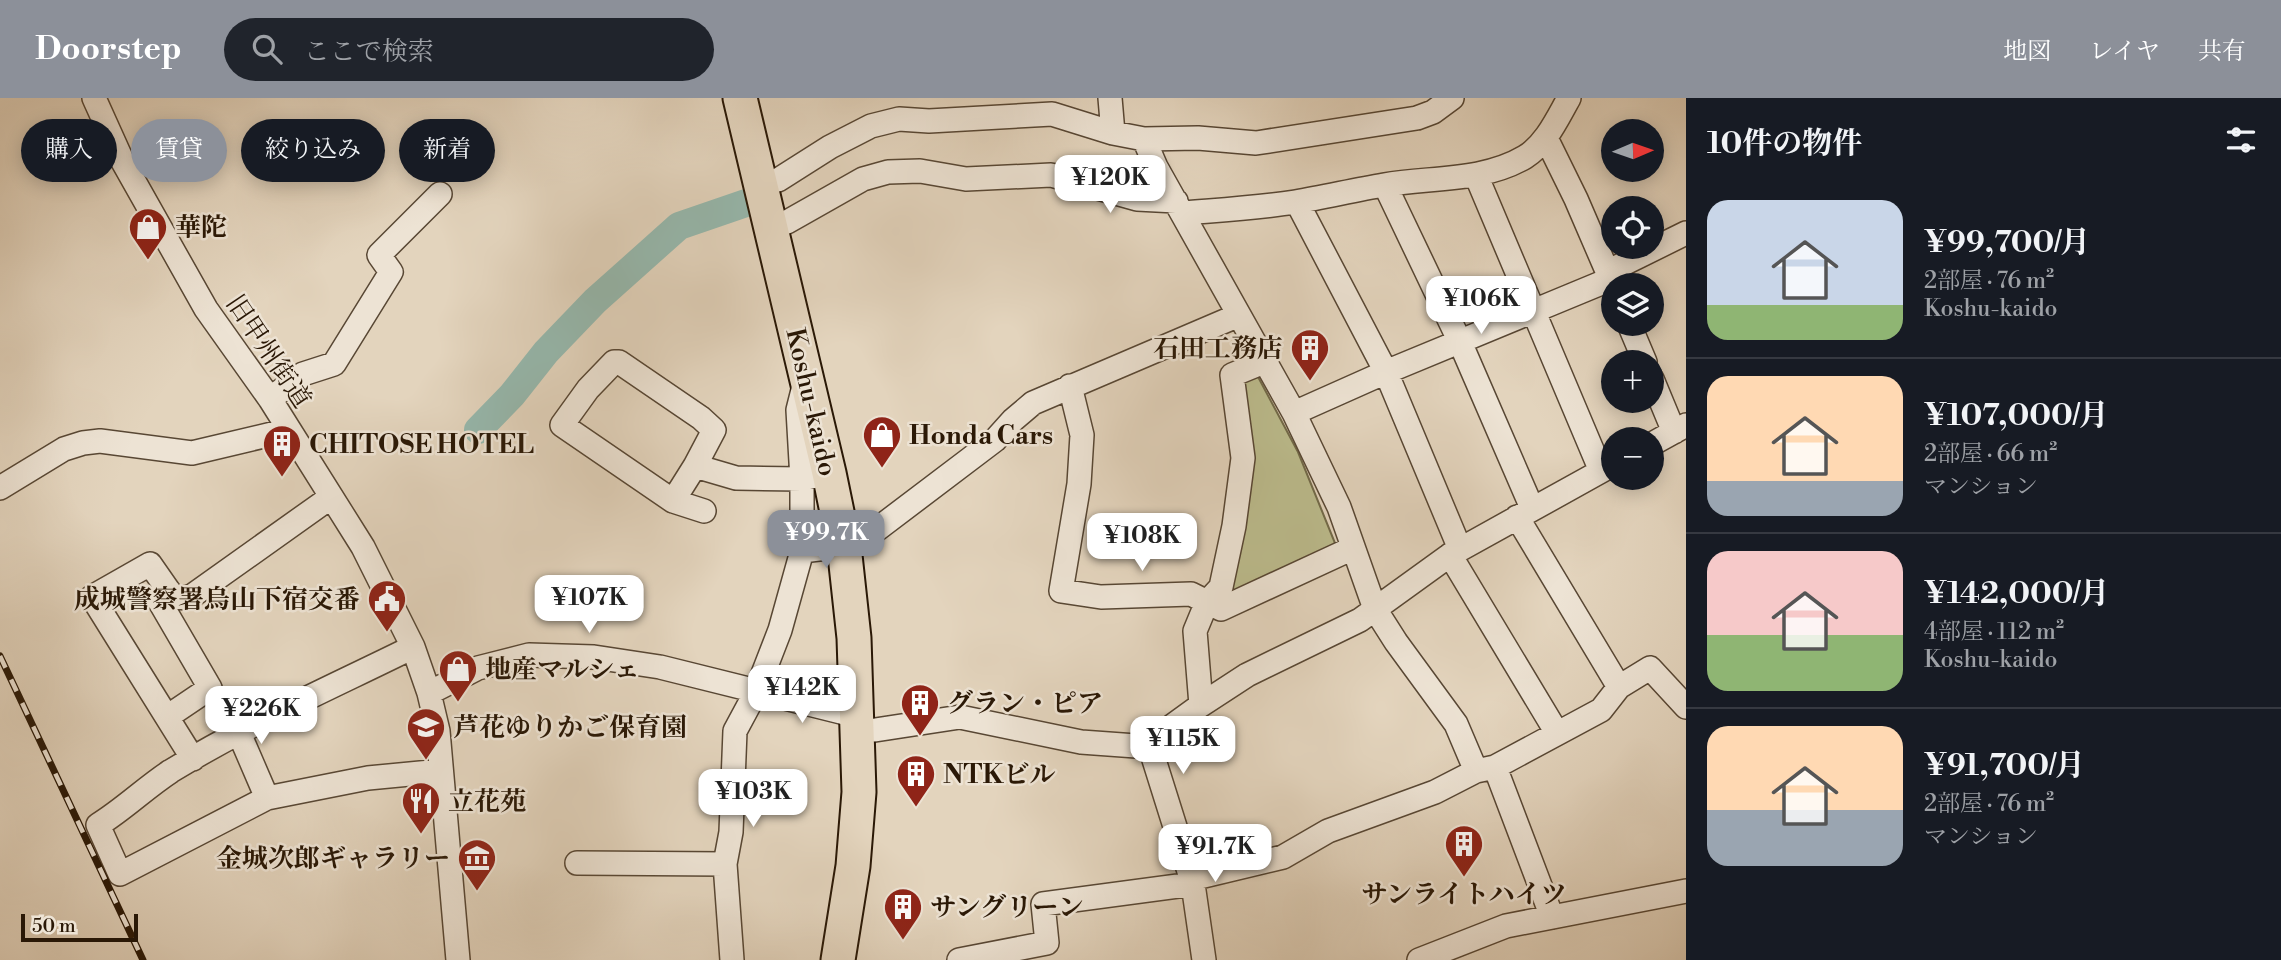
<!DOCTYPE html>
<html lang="ja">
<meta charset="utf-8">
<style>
body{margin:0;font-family:"Libre Bodoni","Noto Serif JP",serif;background:#20242c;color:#f1f3f6;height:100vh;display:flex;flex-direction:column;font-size:26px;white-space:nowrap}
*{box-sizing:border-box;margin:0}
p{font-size:23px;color:#9ea1a6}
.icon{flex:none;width:38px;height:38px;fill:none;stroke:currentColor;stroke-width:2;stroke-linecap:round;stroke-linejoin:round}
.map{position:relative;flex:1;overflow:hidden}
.details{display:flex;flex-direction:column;background:#171b24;width:595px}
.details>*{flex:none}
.hud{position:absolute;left:21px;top:21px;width:665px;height:63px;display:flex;gap:14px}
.needle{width:46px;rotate:88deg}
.fabs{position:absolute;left:1601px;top:21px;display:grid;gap:14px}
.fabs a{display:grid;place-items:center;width:63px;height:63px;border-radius:50%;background:#171b24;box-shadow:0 4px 18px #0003;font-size:35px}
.scale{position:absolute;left:21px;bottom:18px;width:117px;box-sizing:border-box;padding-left:7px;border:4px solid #2a1806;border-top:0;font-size:19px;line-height:24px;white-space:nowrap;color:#2a1806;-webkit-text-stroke:5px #ede3d4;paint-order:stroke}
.price{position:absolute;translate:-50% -60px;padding:0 16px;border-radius:14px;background:#fff;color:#222;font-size:23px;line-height:46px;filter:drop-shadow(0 2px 4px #0008)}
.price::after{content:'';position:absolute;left:50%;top:42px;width:21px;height:16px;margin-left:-10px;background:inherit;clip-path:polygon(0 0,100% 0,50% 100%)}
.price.selected{background:#8c9099;color:#fff}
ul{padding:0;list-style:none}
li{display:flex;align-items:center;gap:21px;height:175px;padding:0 21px}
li+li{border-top:2px solid #363941}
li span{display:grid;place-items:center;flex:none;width:196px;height:140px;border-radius:21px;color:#555}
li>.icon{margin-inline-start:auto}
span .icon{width:84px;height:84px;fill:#fffc;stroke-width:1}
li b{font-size:30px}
h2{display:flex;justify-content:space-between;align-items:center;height:84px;padding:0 21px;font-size:30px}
.pill{padding:0 24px;border-radius:32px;background:#171b24;box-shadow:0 4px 18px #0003;font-size:24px;line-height:63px}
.pill.selected{background:#8c9099;color:#fff}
header{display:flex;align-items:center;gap:42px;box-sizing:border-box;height:98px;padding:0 35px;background:#8c9099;color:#fff}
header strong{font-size:33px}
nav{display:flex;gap:38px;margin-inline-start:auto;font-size:24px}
.search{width:490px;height:63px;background:#20242c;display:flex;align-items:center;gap:18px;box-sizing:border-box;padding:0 24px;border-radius:38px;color:#9ea1a6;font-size:26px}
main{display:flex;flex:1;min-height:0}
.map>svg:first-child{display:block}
.green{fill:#bbbb8c;stroke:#726a49;stroke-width:2}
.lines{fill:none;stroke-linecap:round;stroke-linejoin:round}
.river{stroke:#96b8ad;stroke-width:28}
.minor-casing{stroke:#584734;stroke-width:26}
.highway-casing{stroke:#2a1806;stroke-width:37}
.minor{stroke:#ede3d4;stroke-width:23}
.highway{stroke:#e3d4bd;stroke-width:33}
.rail-casing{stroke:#2a1806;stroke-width:7}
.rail{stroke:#ede3d4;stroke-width:4.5;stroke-dasharray:13;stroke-linecap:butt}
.labels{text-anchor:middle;stroke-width:5;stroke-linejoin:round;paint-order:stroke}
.poi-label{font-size:26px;font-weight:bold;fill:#2a1806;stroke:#ede3d4;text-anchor:start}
.street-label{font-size:26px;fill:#2a1806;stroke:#ede3d4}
</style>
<header>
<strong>Doorstep</strong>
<div class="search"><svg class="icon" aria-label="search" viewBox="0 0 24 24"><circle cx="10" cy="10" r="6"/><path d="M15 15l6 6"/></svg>ここで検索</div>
<nav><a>地図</a><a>レイヤ</a><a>共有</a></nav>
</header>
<main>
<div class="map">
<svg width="1686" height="862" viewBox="0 0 1686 862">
<rect width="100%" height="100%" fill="#e3d4bd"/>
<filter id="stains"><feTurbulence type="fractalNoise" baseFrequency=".00286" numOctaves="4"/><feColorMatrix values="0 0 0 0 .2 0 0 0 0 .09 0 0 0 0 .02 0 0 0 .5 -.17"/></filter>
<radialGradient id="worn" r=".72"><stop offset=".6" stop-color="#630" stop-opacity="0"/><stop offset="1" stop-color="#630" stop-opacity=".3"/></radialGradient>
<path class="green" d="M1256,275l42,79 39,96 -115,57 19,-221z"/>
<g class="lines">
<path class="river" d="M478,332l34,-35 34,-43 49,-51 84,-75 67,-23"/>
<g class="minor-casing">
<path id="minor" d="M94,0l28,62 84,149 64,90 93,148 50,100 16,46 9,38 20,229
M1110,0l3,35
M1546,40l30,61 38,88
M1144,41l12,28 138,246 45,94 36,102 21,33 60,82 20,47
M1476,77l125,296
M778,82l52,-33 41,-21 28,-7 30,2 123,-7 61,19 31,6 54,-1 58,5 161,-25 16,-6 19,-14
M1385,87l75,157 72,166
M1297,104l89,170 74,177
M1183,115c37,-3 75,-5 112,-11 30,-5 59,-12 89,-17 46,-8 99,-3 141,-28 21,-13 32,-38 44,-59
M787,124l76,-43 25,-7 32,-1 46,8 85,-4 86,24 39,2
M1607,174l79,-39
M1629,226l16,38
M1652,281l22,53
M1070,288l12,49 -3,49 -18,107 40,6 90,-3 30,15 132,-61
M270,301l33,-25 31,-10 57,-92 -12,-17 61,-61
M1294,315l92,-41 225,-93
M1652,346l34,-19
M695,368l41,12 66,1 14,-3
M0,390l64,-39 19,-6 17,-2 92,12 97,-23
M673,403l22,-35 19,-36 -13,-12 -82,-56h-5l-26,27 -26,36 111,76 31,10
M1517,419l102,170
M859,445l136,-103 18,-20 20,-17 206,-88
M802,453l42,-5
M1450,457l107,178
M413,549c-81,40 -165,77 -242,124 -26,17 -47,38 -73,54l22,49 147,-76 101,-20 73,-7
M429,595l49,-25 51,-13 65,2 66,10 197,49
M1201,607l-6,-74 12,-29 14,-15 13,-61 9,-68 -11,-83 34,-14
M167,619l43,-29 -53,-91 12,-6
M875,632l85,-13 121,25 69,5
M239,635l28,65
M1150,649l11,-13 40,-29 46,-30 113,-55 90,-65 164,-91
M1150,649l43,137 11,76
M193,661l-101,-162 58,-33 23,33 16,1 142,-101
M1495,669l57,150
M577,765l148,1
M1191,781l92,-22 45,-26 107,-39 41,-21 19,-4 106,-57 18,-23 31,-19 36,39
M732,862l-7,-96 6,-32 4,-101 21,-39 24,-62 22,-79v-72l-4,-69 6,-24
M959,862l88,-17 -4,-39 150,-20
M1419,862l87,-34 180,-35"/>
</g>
<g class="highway-casing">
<path id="highway" d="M740,0l89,375 15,73 10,92 5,154 -6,74 -15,94"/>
</g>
<use href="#minor" class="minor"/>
<use href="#highway" class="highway"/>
<g class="rail-casing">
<path id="rail" d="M0,558l143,304"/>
</g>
<use href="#rail" class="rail"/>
</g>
<defs>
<g id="shop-pin" transform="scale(2.0125)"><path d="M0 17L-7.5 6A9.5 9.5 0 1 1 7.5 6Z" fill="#8f2418" stroke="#ede3d4"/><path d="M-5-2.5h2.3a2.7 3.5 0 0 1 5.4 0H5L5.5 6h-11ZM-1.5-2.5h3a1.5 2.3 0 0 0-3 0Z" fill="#fff"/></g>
<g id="building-pin" transform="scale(2.0125)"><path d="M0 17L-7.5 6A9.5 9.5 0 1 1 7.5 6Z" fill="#8f2418" stroke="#ede3d4"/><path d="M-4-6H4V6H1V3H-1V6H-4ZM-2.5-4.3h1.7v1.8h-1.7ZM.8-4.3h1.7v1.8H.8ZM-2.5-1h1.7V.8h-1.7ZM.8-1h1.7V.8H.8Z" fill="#fff"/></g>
<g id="civic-pin" transform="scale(2.0125)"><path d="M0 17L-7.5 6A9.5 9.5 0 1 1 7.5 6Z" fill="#8f2418" stroke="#ede3d4"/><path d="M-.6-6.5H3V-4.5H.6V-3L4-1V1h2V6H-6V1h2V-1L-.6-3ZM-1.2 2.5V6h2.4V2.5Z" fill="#fff"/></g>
<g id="school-pin" transform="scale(2.0125)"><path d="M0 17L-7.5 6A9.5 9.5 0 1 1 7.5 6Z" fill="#8f2418" stroke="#ede3d4"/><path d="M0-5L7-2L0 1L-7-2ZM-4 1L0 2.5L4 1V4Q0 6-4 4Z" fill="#fff"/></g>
<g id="restaurant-pin" transform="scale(2.0125)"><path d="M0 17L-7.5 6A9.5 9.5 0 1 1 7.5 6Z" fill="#8f2418" stroke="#ede3d4"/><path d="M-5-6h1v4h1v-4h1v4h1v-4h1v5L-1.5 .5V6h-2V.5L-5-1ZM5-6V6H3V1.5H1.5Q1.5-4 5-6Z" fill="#fff"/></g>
<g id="museum-pin" transform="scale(2.0125)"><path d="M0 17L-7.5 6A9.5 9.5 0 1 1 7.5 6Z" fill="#8f2418" stroke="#ede3d4"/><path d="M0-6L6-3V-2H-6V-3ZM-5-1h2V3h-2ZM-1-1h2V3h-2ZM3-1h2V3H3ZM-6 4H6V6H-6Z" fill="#fff"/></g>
</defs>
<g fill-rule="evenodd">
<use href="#shop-pin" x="148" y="129"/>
<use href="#building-pin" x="1310" y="250"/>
<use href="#shop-pin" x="882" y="337"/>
<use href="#building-pin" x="282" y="346"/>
<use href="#civic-pin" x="387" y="501"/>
<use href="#shop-pin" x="458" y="571"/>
<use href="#building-pin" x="920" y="605"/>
<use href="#school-pin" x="426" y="629"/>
<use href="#building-pin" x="916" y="676"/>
<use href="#restaurant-pin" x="421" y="703"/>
<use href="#building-pin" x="1464" y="746"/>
<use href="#museum-pin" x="477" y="760"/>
<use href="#building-pin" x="903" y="809"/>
</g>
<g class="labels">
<g class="poi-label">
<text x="175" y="138">華陀</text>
<text x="1283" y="259" text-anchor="end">石田工務店</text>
<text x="909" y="346">Honda Cars</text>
<text x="309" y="355">CHITOSE HOTEL</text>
<text x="360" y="510" text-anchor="end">成城警察署烏山下宿交番</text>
<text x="485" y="580">地産マルシェ</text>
<text x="947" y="614">グラン・ピア</text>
<text x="453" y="638">芦花ゆりかご保育園</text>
<text x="943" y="685">NTKビル</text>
<text x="448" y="712">立花苑</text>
<text x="450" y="769" text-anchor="end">金城次郎ギャラリー</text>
<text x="1464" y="805" text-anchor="middle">サンライトハイツ</text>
<text x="930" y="818">サングリーン</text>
</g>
<g class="street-label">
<text transform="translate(269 253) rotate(56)" y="9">旧甲州街道</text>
<text transform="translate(812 304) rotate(77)" y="9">Koshu-kaido</text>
</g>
</g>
<rect width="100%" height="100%" filter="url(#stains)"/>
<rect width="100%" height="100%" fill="url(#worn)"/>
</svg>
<div class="fabs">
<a><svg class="needle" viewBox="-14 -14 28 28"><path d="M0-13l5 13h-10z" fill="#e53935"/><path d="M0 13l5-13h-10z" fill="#9ea1a6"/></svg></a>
<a><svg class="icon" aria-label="locate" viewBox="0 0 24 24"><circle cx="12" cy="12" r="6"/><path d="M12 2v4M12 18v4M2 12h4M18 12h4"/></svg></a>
<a><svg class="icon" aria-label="layers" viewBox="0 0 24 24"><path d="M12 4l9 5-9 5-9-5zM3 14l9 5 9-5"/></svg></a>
<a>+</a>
<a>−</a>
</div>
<div class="scale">50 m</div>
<b class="price" style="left:1110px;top:117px">¥120K</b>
<b class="price" style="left:1481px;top:238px">¥106K</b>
<b class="price selected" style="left:826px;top:472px">¥99.7K</b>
<b class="price" style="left:1142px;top:475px">¥108K</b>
<b class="price" style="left:589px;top:537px">¥107K</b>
<b class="price" style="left:802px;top:627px">¥142K</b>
<b class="price" style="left:261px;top:648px">¥226K</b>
<b class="price" style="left:1183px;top:678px">¥115K</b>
<b class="price" style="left:753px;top:731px">¥103K</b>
<b class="price" style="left:1215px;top:786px">¥91.7K</b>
<div class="hud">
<a class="pill">購入</a>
<a class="pill selected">賃貸</a>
<a class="pill">絞り込み</a>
<a class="pill">新着</a>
</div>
</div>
<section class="details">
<h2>10件の物件<svg class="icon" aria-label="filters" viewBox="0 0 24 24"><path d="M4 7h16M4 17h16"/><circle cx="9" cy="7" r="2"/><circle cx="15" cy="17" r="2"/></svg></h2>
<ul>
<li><span style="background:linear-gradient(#c9d6e8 75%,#8fb573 0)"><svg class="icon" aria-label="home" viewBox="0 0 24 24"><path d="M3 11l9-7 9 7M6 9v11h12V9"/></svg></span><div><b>¥99,700/月</b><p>2部屋 · 76 m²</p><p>Koshu-kaido</p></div></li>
<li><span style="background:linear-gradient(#ffd9b3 75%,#9aa5b1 0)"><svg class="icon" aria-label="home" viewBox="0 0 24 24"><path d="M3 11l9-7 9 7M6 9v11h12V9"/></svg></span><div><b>¥107,000/月</b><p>2部屋 · 66 m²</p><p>マンション</p></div></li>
<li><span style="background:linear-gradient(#f6c9c9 60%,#8fb573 0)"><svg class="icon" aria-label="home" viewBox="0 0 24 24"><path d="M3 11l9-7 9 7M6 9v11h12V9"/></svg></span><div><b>¥142,000/月</b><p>4部屋 · 112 m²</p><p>Koshu-kaido</p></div></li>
<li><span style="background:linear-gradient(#ffd9b3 60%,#9aa5b1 0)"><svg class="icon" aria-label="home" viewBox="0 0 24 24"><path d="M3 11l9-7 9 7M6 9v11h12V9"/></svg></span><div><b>¥91,700/月</b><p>2部屋 · 76 m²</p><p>マンション</p></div></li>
</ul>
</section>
</main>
